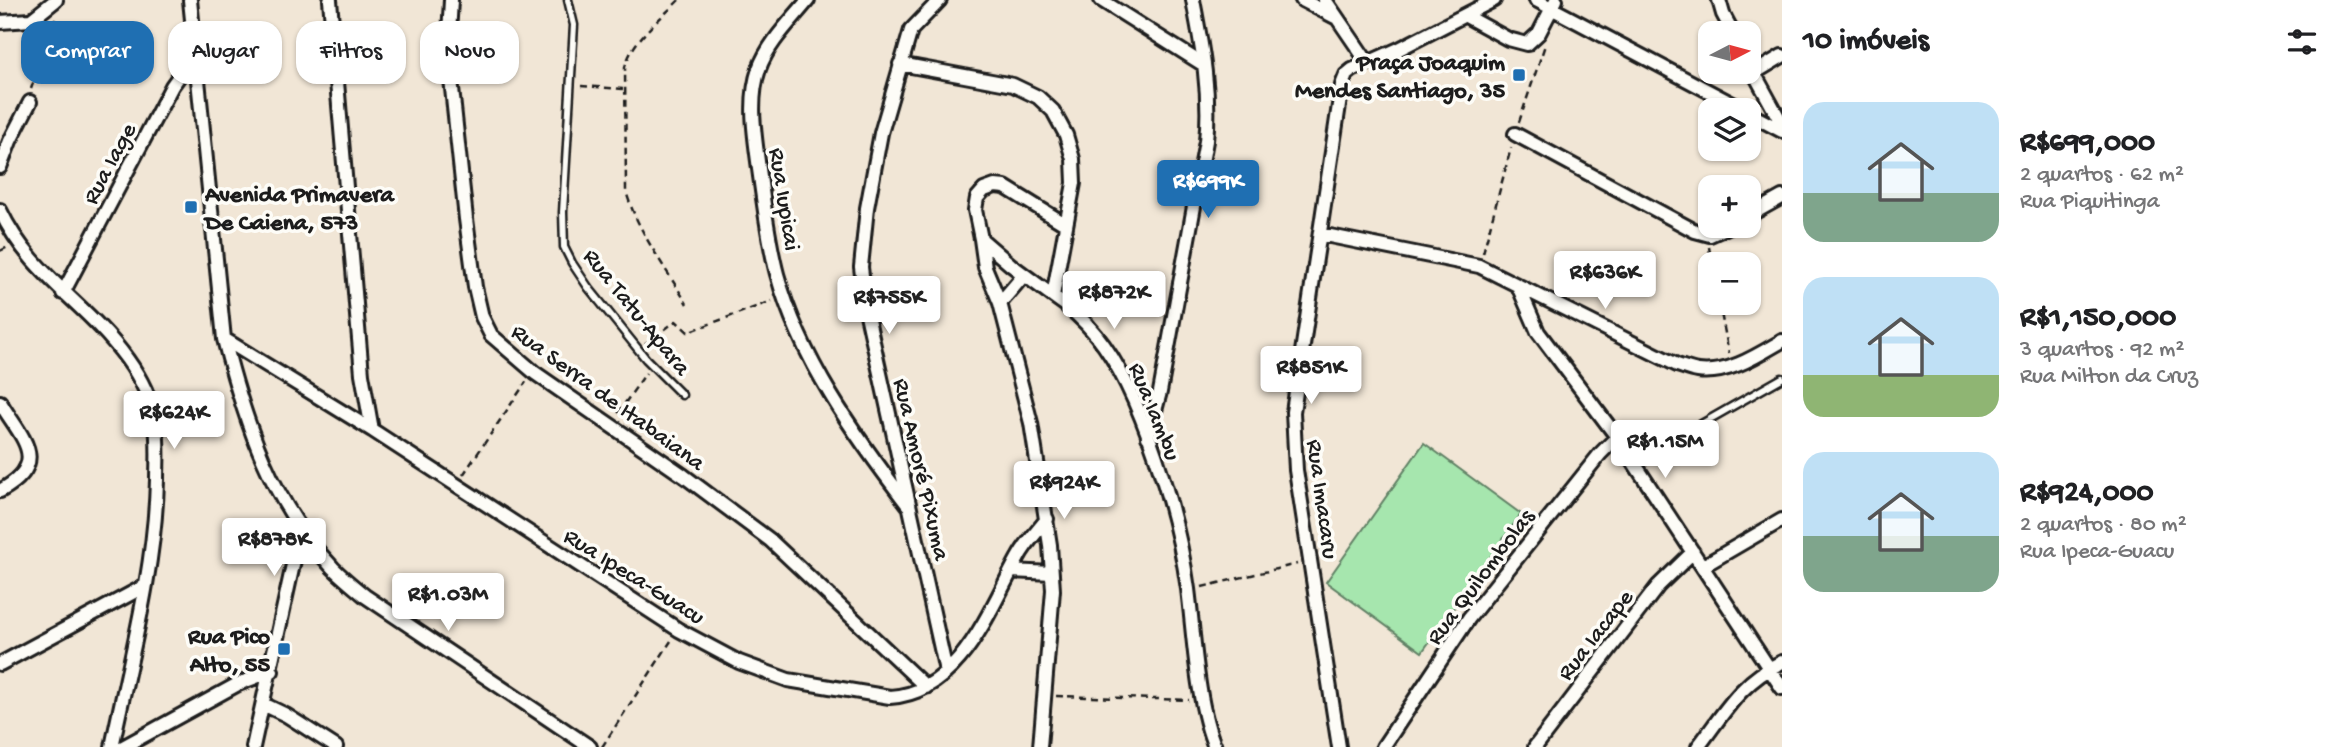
<!DOCTYPE html>
<html lang="pt">
<meta charset="utf-8">
<style>
body{margin:0;font-family:"Gochi Hand",sans-serif;background:#f6f6f6;color:#202124;height:100vh;display:flex;flex-direction:column;font-size:26px;white-space:nowrap}
*{box-sizing:border-box;margin:0}
p{font-size:23px;color:#757577}
.icon{flex:none;width:38px;height:38px;fill:none;stroke:currentColor;stroke-width:2;stroke-linecap:round;stroke-linejoin:round}
.map{position:relative;flex:1;overflow:hidden}
.panel{display:flex;flex-direction:column;background:#fff;width:560px}
.panel>*{flex:none}
.guide{position:absolute;left:21px;top:21px;width:665px;height:63px;display:flex;gap:14px}
.needle{width:46px;rotate:84deg}
.controls{position:absolute;left:1698px;top:21px;display:grid;gap:14px}
.controls a{display:grid;place-items:center;width:63px;height:63px;border-radius:14px;background:#fff;box-shadow:0 2px 5px #0004;font-size:35px}
.price{position:absolute;translate:-50% -60px;padding:0 16px;border-radius:7px;background:#fff;color:#222;font-size:23px;line-height:46px;filter:drop-shadow(0 2px 4px #0008)}
.price::after{content:'';position:absolute;left:50%;top:42px;width:21px;height:16px;margin-left:-10px;background:inherit;clip-path:polygon(0 0,100% 0,50% 100%)}
.price.selected{background:#1f6fb2;color:#fff}
ul{padding:0;list-style:none}
li{display:flex;align-items:center;gap:21px;height:175px;padding:0 21px}
li span{display:grid;place-items:center;flex:none;width:196px;height:140px;border-radius:21px;color:#555}
li>.icon{margin-inline-start:auto}
span .icon{width:84px;height:84px;fill:#fffc;stroke-width:1}
li b{font-size:30px}
h2{display:flex;justify-content:space-between;align-items:center;height:84px;padding:0 21px;font-size:30px}
.chip{padding:0 24px;border-radius:21px;background:#fff;box-shadow:0 2px 5px #0004;font-size:24px;line-height:63px}
.chip.selected{background:#1f6fb2;color:#fff}
main{display:flex;flex:1;min-height:0}
.map>svg:first-child{display:block}
.green{fill:#a6e6ae;stroke:#618165;stroke-width:2}
.lines{fill:none;stroke-linecap:round;stroke-linejoin:round}
.lane-casing{stroke:#1c1c1c;stroke-width:11}
.street-casing{stroke:#1c1c1c;stroke-width:18}
.path{stroke:#1c1c1c;stroke-width:2.5;stroke-dasharray:7 5;stroke-linecap:butt}
.lane{stroke:#fdfcf7;stroke-width:6}
.street{stroke:#fdfcf7;stroke-width:12}
.poi-dot{fill:#1f6fb2;stroke:#fdfcf7;stroke-width:2.5}
.labels{text-anchor:middle;stroke-width:7;stroke-linejoin:round;paint-order:stroke}
.poi-label{font-size:24px;font-weight:bold;fill:#1c1c1c;stroke:#fdfcf7;text-anchor:end}
.street-label{font-size:24px;fill:#1c1c1c;stroke:#fdfcf7}
</style>
<main>
<div class="map">
<svg width="1782" height="747" viewBox="0 0 1782 747">
<rect width="100%" height="100%" fill="#f1e6d6"/>
<filter id="ink" filterUnits="userSpaceOnUse"><feTurbulence type="fractalNoise" baseFrequency=".0143" numOctaves="2"/><feDisplacementMap in="SourceGraphic" scale="14" xChannelSelector="R" yChannelSelector="G"/><feConvolveMatrix kernelMatrix="1 2 1 2 8 2 1 2 1" color-interpolation-filters="sRGB"/></filter>
<g filter="url(#ink)">
<path class="green" d="M1424,443l97,71 -99,138 -96,-70z"/>
<g class="lines">
<g class="lane-casing">
<path id="lane" d="M568,0l6,25 -11,187 1,35 8,16 16,24 58,72 36,36
M1633,463l149,-85"/>
</g>
<g class="street-casing">
<path id="street" d="M190,0l34,339c21,84 48,165 109,229 10,10 21,19 32,28l225,151
M330,0l32,374 10,56
M451,0l-3,51 18,168 9,68 7,30 9,18 44,38 149,103 86,64 156,147
M808,0c-17,21 -40,43 -49,69 -11,32 -4,68 0,100 5,35 9,71 18,105 23,85 78,162 131,231
M940,0l-29,30 -30,103 -14,75 -6,59 5,43 80,361
M1101,0l103,65
M1302,0l33,17
M1325,0l43,63
M1536,0l208,110
M1719,0l4,14 10,19
M1466,16l42,23 19,5 12,-11 17,-33
M0,22l31,-2 25,-20
M1748,62l34,62
M900,64l113,21 25,12 15,14 13,24 7,24 1,24 -21,113c15,10 31,24 43,39 46,56 82,182 92,254 6,47 9,116 27,158
M1754,73l28,-17
M1748,113l34,18
M1515,134l180,97 15,4 20,-9
M0,167l10,-26 20,-39
M0,210c31,66 86,92 127,149 13,18 24,40 28,62 4,19 2,40 2,59 -2,90 -27,179 -45,267
M1748,216l34,-19
M1320,234l159,32 198,99c7,2 14,5 21,6 30,4 60,-16 84,-30
M981,239l4,28 15,36 31,120 19,122 3,45 -13,157
M1519,288l19,44 79,105 165,251
M63,293l109,-207 22,-31
M1053,296l-42,-31 -30,-26 -6,-29 2,-12 7,-8 11,-4 10,1 60,37
M1000,303l24,-28
M224,339l148,91 307,200 60,32 49,18 102,17c70,-4 99,-87 128,-139 7,-14 19,-26 29,-39
M0,402c20,35 53,60 0,89
M1148,437l12,-45 46,-251c5,-48 -4,-94 -13,-141
M1703,566l79,-46
M1011,571l41,2
M0,664l145,-78
M263,704l23,11 50,32
M123,747l115,-63 34,-13
M253,747l48,-219
M1339,747l-43,-277 -3,-58 49,-327 4,-10 6,-5 47,-21 95,-49
M1383,747l86,-129 131,-164 17,-17
M1535,747l123,-161 35,-34
M1698,747c27,-35 42,-65 84,-85"/>
</g>
<path class="path" d="M679,0c-20,21 -46,38 -54,67l1,124c11,40 40,77 61,113
M581,86l42,3
M31,89l24,-70
M1519,122l26,-77
M1709,247l3,17
M0,251l8,-4
M1483,253l28,-105
M1719,303l10,50
M645,344l31,-23 12,11 84,-31
M618,413l28,-40
M463,475l63,-93
M1202,587l95,-23
M1056,696l133,4
M602,747l69,-106"/>
<use href="#lane" class="lane"/>
<use href="#street" class="street"/>
</g>
</g>
<g class="poi-dot">
<rect x="1512" y="68" width="14" height="14" rx="3.5"/>
<rect x="184" y="200" width="14" height="14" rx="3.5"/>
<rect x="277" y="642" width="14" height="14" rx="3.5"/>
</g>
<g class="labels">
<g class="poi-label">
<text x="1505" y="69">Praça Joaquim<tspan x="1505" dy="28">Mendes Santiago, 35</tspan></text>
<text x="205" y="201" text-anchor="start">Avenida Primavera<tspan x="205" dy="28">De Caiena, 573</tspan></text>
<text x="270" y="643">Rua Pico<tspan x="270" dy="28">Alto, 55</tspan></text>
</g>
<g class="street-label">
<text transform="translate(108 163) rotate(-62)" y="8">Rua Iage</text>
<text transform="translate(786 199) rotate(81)" y="8">Rua Iupicai</text>
<text transform="translate(638 311) rotate(51)" y="8">Rua Tatu-Apara</text>
<text transform="translate(609 396) rotate(36)" y="8">Rua Serra de Itabaiana</text>
<text transform="translate(1156 411) rotate(68)" y="8">Rua Iambu</text>
<text transform="translate(923 469) rotate(77)" y="8">Rua Amoré Pixuma</text>
<text transform="translate(1324 499) rotate(82)" y="8">Rua Imacaru</text>
<text transform="translate(635 575) rotate(32)" y="8">Rua Ipeca-Guacu</text>
<text transform="translate(1479 576) rotate(-53)" y="8">Rua Quilombolas</text>
<text transform="translate(1594 634) rotate(-52)" y="8">Rua Iacape</text>
</g>
</g>
</svg>
<div class="controls">
<a><svg class="needle" viewBox="-14 -14 28 28"><path d="M0-13l5 13h-10z" fill="#e53935"/><path d="M0 13l5-13h-10z" fill="#757577"/></svg></a>
<a><svg class="icon" aria-label="layers" viewBox="0 0 24 24"><path d="M12 4l9 5-9 5-9-5zM3 14l9 5 9-5"/></svg></a>
<a>+</a>
<a>−</a>
</div>
<b class="price selected" style="left:1208px;top:220px">R$699K</b>
<b class="price" style="left:1605px;top:311px">R$636K</b>
<b class="price" style="left:1114px;top:331px">R$872K</b>
<b class="price" style="left:889px;top:336px">R$755K</b>
<b class="price" style="left:1311px;top:406px">R$851K</b>
<b class="price" style="left:174px;top:451px">R$624K</b>
<b class="price" style="left:1665px;top:480px">R$1.15M</b>
<b class="price" style="left:1064px;top:521px">R$924K</b>
<b class="price" style="left:274px;top:578px">R$878K</b>
<b class="price" style="left:448px;top:633px">R$1.03M</b>
<div class="guide">
<a class="chip selected">Comprar</a>
<a class="chip">Alugar</a>
<a class="chip">Filtros</a>
<a class="chip">Novo</a>
</div>
</div>
<section class="panel">
<h2>10 imóveis<svg class="icon" aria-label="filters" viewBox="0 0 24 24"><path d="M4 7h16M4 17h16"/><circle cx="9" cy="7" r="2"/><circle cx="15" cy="17" r="2"/></svg></h2>
<ul>
<li><span style="background:linear-gradient(#bfe0f5 65%,#7fa58c 0)"><svg class="icon" aria-label="home" viewBox="0 0 24 24"><path d="M3 11l9-7 9 7M6 9v11h12V9"/></svg></span><div><b>R$699,000</b><p>2 quartos · 62 m²</p><p>Rua Piquitinga</p></div></li>
<li><span style="background:linear-gradient(#bfe0f5 70%,#8fb573 0)"><svg class="icon" aria-label="home" viewBox="0 0 24 24"><path d="M3 11l9-7 9 7M6 9v11h12V9"/></svg></span><div><b>R$1,150,000</b><p>3 quartos · 92 m²</p><p>Rua Milton da Cruz</p></div></li>
<li><span style="background:linear-gradient(#bfe0f5 60%,#7fa58c 0)"><svg class="icon" aria-label="home" viewBox="0 0 24 24"><path d="M3 11l9-7 9 7M6 9v11h12V9"/></svg></span><div><b>R$924,000</b><p>2 quartos · 80 m²</p><p>Rua Ipeca-Guacu</p></div></li>
</ul>
</section>
</main>
